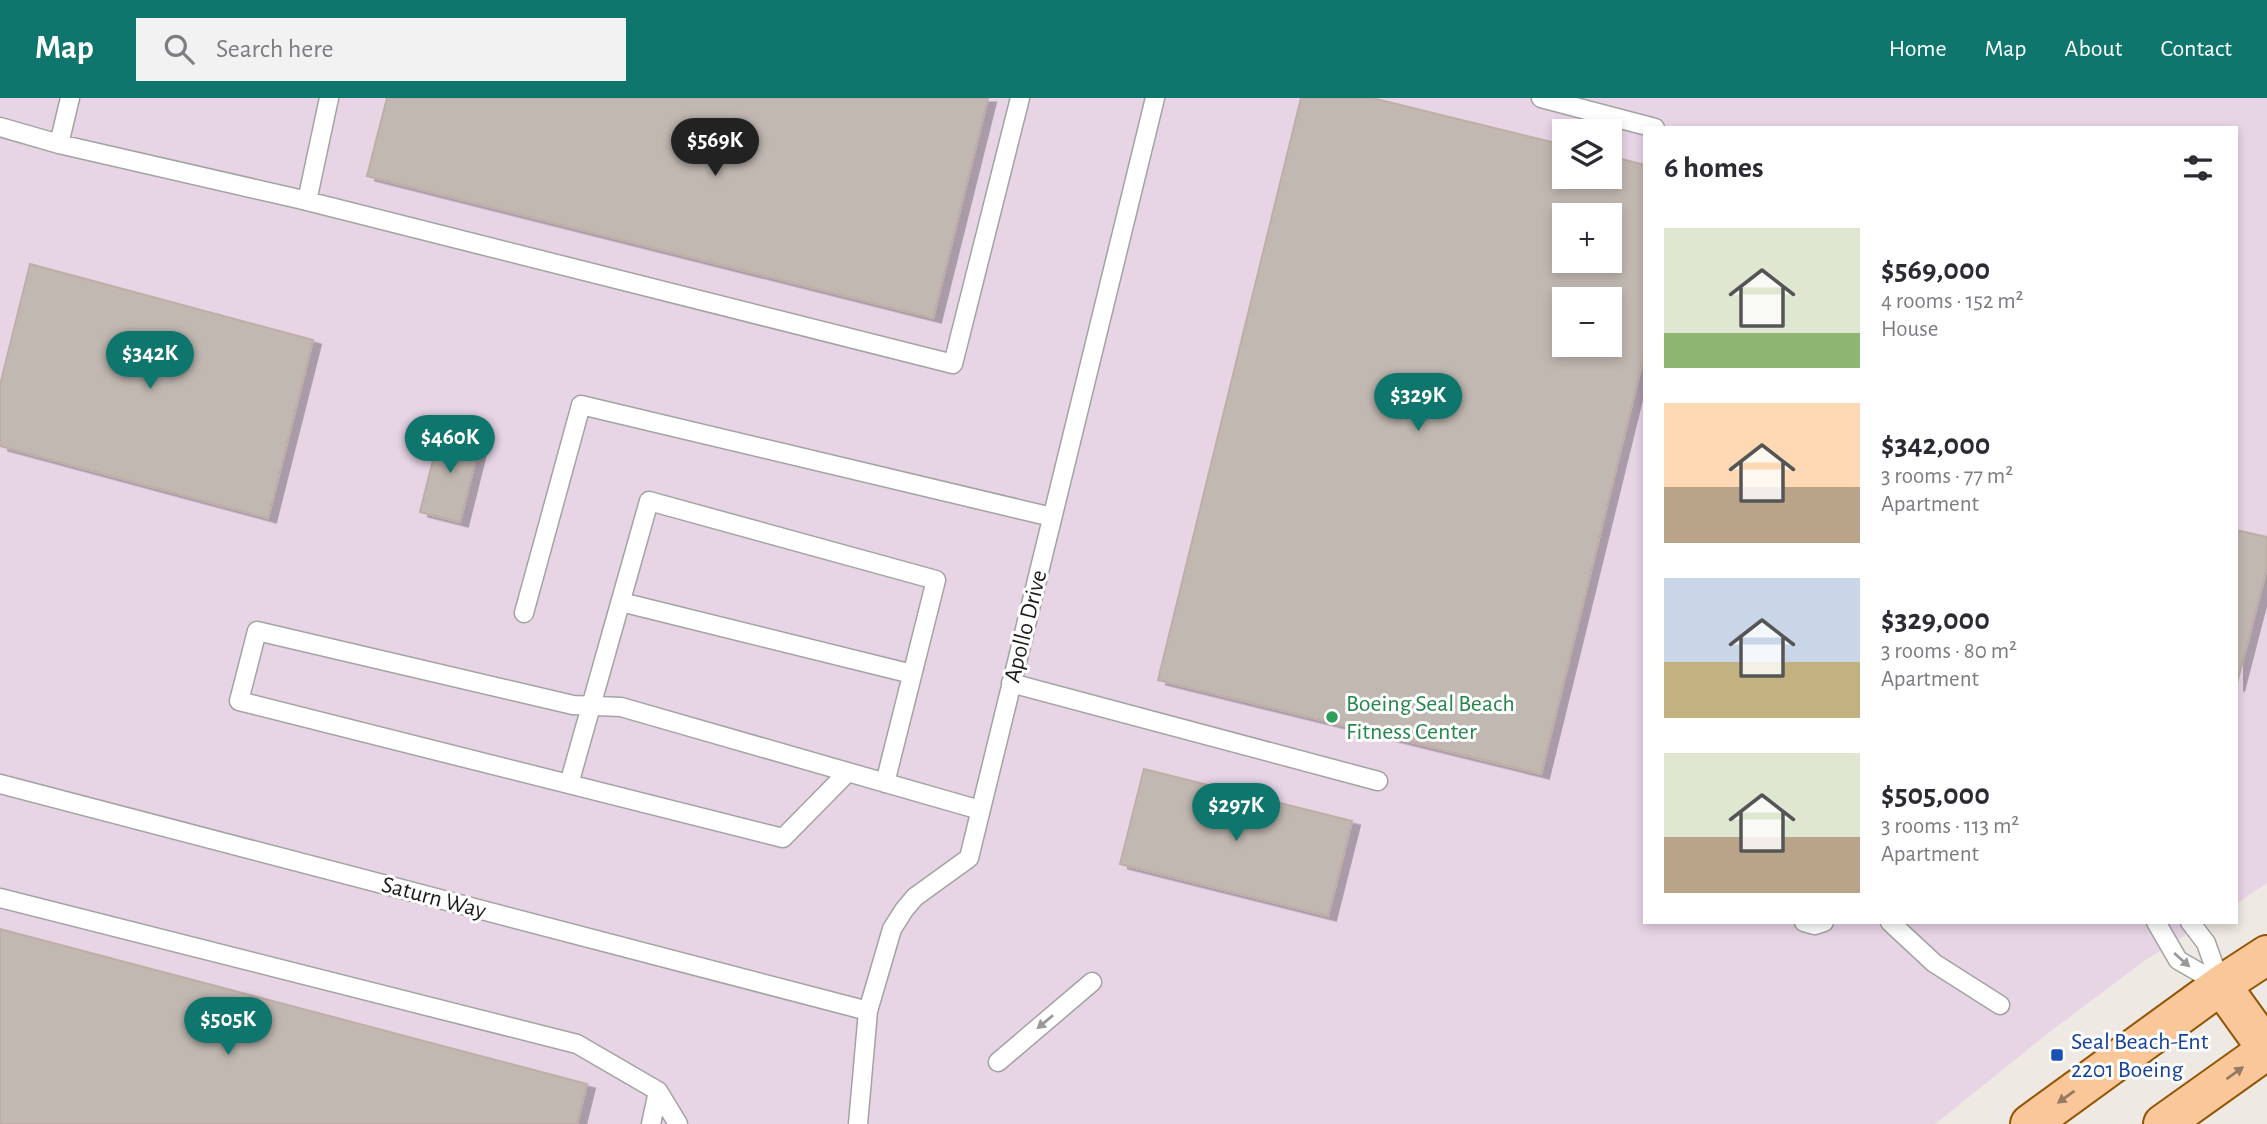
<!DOCTYPE html>
<meta charset="utf-8">
<style>
body{margin:0;font-family:"Alegreya Sans",sans-serif;background:#f2f2f3;color:#2b2b33;height:100vh;display:flex;flex-direction:column;font-size:26px;white-space:nowrap}
*{box-sizing:border-box;margin:0}
p{font-size:23px;color:#7c7c81}
.icon{flex:none;width:38px;height:38px;fill:none;stroke:currentColor;stroke-width:2;stroke-linecap:round;stroke-linejoin:round}
.map{position:relative;flex:1;overflow:hidden}
.sheet{position:absolute;left:1643px;top:28px;width:595px;height:798px;display:flex;flex-direction:column;background:#fff;border-radius:0px;box-shadow:0 4px 10px #0003}
.sheet>*{flex:none}
.buttons{position:absolute;left:1552px;top:21px;display:grid;gap:14px}
.buttons a{display:grid;place-items:center;width:70px;height:70px;border-radius:0px;background:#fff;box-shadow:0 4px 10px #0003;font-size:35px}
.price{position:absolute;translate:-50% -60px;padding:0 16px;border-radius:24px;background:#0f766e;color:#fff;font-size:23px;line-height:46px;filter:drop-shadow(0 2px 4px #0008)}
.price::after{content:'';position:absolute;left:50%;top:42px;width:21px;height:16px;margin-left:-10px;background:inherit;clip-path:polygon(0 0,100% 0,50% 100%)}
.price.active{background:#222;color:#fff}
ul{padding:0;list-style:none}
li{display:flex;align-items:center;gap:21px;height:175px;padding:0 21px}
li span{display:grid;place-items:center;flex:none;width:196px;height:140px;border-radius:0px;color:#555}
li>.icon{margin-inline-start:auto}
span .icon{width:84px;height:84px;fill:#fffc;stroke-width:1}
li b{font-size:30px}
h2{display:flex;justify-content:space-between;align-items:center;height:84px;padding:0 21px;font-size:30px}
header{display:flex;align-items:center;gap:42px;box-sizing:border-box;height:98px;padding:0 35px;background:#0f766e;color:#fff}
header strong{font-size:33px}
nav{display:flex;gap:38px;margin-inline-start:auto;font-size:24px}
.search{width:490px;height:63px;background:#f2f2f3;display:flex;align-items:center;gap:18px;box-sizing:border-box;padding:0 24px;border-radius:0px;color:#7c7c81;font-size:26px}
.map>svg:first-child{display:block}
.industrial{fill:#e7d4e5;fill-rule:evenodd}
.building{fill:#c2b8b2;stroke:#bfaea5;stroke-width:2;fill-rule:evenodd;filter:url(#shadow)}
.lines{fill:none;stroke-linecap:round;stroke-linejoin:round}
.service-casing{stroke:#a3a3a3;stroke-width:21}
.primary-casing{stroke:#925403;stroke-width:42}
.service{stroke:#fff;stroke-width:18}
.primary{stroke:#fac79b;stroke-width:38}
.oneway{fill:#999}
.oneway2{fill:#967a62}
.leisure-dot{fill:#2e9e5b;stroke:#fff;stroke-width:2.5}
.transit-dot{fill:#1a4fb4;stroke:#fff;stroke-width:2.5}
.labels{text-anchor:middle;stroke-width:6;stroke-linejoin:round;paint-order:stroke}
.street-label{font-size:24px;fill:#1c1c1c;stroke:#fff}
.leisure-label{font-size:24px;fill:#27864d;stroke:#fff;text-anchor:start}
.transit-label{font-size:24px;fill:#164399;stroke:#fff;text-anchor:start}
</style>
<header>
<strong>Map</strong>
<div class="search"><svg class="icon" aria-label="search" viewBox="0 0 24 24"><circle cx="10" cy="10" r="6"/><path d="M15 15l6 6"/></svg>Search here</div>
<nav><a>Home</a><a>Map</a><a>About</a><a>Contact</a></nav>
</header>
<div class="map">
<svg width="2267" height="1026" viewBox="0 0 2267 1026">
<defs>
<filter id="shadow"><feDropShadow dx="8" dy="4.5" stdDeviation="0" flood-color="#0004"/></filter>
</defs>
<rect width="100%" height="100%" fill="#eee9e2"/>
<path class="industrial" d="M0,0h2267v785l-30,20 -1,-775h-591v794h561l-62,39 -97,73 -112,90h-1935zM1564,33h46v46h-46zM1564,117h46v46h-46zM1564,201h46v46h-46z"/>
<path class="building" d="M387,0h601l-55,220 -566,-142z
M1301,0h71l192,47v32h46v-21l35,9v186l-104,423 -383,-94zM1564,117h46v46h-46zM1564,201h46v46h-46z
M30,166l283,76 -45,178 -268,-72v-61z
M441,330l40,10 -21,84 -40,-10z
M2236,432l31,7v30l-31,120z
M1144,671l208,52 -24,95 -208,-52z
M0,831l587,155 -10,40h-577z"/>
<g class="lines">
<g class="service-casing">
<path id="service" d="M1541,0l114,30
M0,29l59,17 11,-46
M59,46l240,55 654,165 67,-266
M307,103l22,-103
M621,504l291,72
M524,515l57,-208 471,112
M1011,585l367,98
M848,674l-65,66 -544,-137 18,-70 316,74 48,2 359,103
M0,686l868,227
M569,686l80,-283 287,79 -51,203
M0,800l577,146 81,47 20,33
M1804,824l11,3 9,-3
M1890,824l44,41 66,42
M2156,824l22,38 43,25
M2190,824l16,21 15,42
M998,964l94,-80
M651,1026l7,-33
M858,1026l10,-113 24,-82 12,-19 11,-13 54,-39 186,-760"/>
</g>
<g class="primary-casing">
<path id="primary" d="M2221,887l46,64
M2030,1026l191,-139 46,-30
M2163,1026l104,-74"/>
</g>
<use href="#service" class="service"/>
<use href="#primary" class="primary"/>
</g>
<defs><path id="oneway-solid" d="M-6-.8H1V-3.2L6.5 0L1 3.2V.8H-6Z" transform="scale(1.75)"/></defs>
<g class="oneway">
<use href="#oneway-solid" transform="translate(2182 862) rotate(42)"/>
<use href="#oneway-solid" transform="translate(1045 924) rotate(140)"/>
</g>
<g class="oneway2">
<use href="#oneway-solid" transform="translate(2235 975) rotate(-36)"/>
<use href="#oneway-solid" transform="translate(2066 999) rotate(144)"/>
</g>
<circle class="leisure-dot" cx="1332" cy="619" r="7"/>
<rect class="transit-dot" x="2050" y="950" width="14" height="14" rx="3.5"/>
<g class="labels">
<g class="street-label">
<text transform="translate(1025 528) rotate(-76)" y="8">Apollo Drive</text>
<text transform="translate(434 799) rotate(15)" y="8">Saturn Way</text>
</g>
<g class="leisure-label">
<text x="1346" y="613">Boeing Seal Beach<tspan x="1346" dy="28">Fitness Center</tspan></text>
</g>
<g class="transit-label">
<text x="2071" y="951">Seal Beach-Ent<tspan x="2071" dy="28">2201 Boeing</tspan></text>
</g>
</g>
</svg>
<div class="buttons">
<a><svg class="icon" aria-label="layers" viewBox="0 0 24 24"><path d="M12 4l9 5-9 5-9-5zM3 14l9 5 9-5"/></svg></a>
<a>+</a>
<a>−</a>
</div>
<b class="price active" style="left:715px;top:80px">$569K</b>
<b class="price" style="left:150px;top:293px">$342K</b>
<b class="price" style="left:1418px;top:335px">$329K</b>
<b class="price" style="left:450px;top:377px">$460K</b>
<b class="price" style="left:1236px;top:745px">$297K</b>
<b class="price" style="left:228px;top:959px">$505K</b>
<section class="sheet">
<h2>6 homes<svg class="icon" aria-label="filters" viewBox="0 0 24 24"><path d="M4 7h16M4 17h16"/><circle cx="9" cy="7" r="2"/><circle cx="15" cy="17" r="2"/></svg></h2>
<ul>
<li><span style="background:linear-gradient(#dfe7d0 75%,#8fb573 0)"><svg class="icon" aria-label="home" viewBox="0 0 24 24"><path d="M3 11l9-7 9 7M6 9v11h12V9"/></svg></span><div><b>$569,000</b><p>4 rooms · 152 m²</p><p>House</p></div></li>
<li><span style="background:linear-gradient(#ffd9b3 60%,#b9a48a 0)"><svg class="icon" aria-label="home" viewBox="0 0 24 24"><path d="M3 11l9-7 9 7M6 9v11h12V9"/></svg></span><div><b>$342,000</b><p>3 rooms · 77 m²</p><p>Apartment</p></div></li>
<li><span style="background:linear-gradient(#c9d6e8 60%,#c2b280 0)"><svg class="icon" aria-label="home" viewBox="0 0 24 24"><path d="M3 11l9-7 9 7M6 9v11h12V9"/></svg></span><div><b>$329,000</b><p>3 rooms · 80 m²</p><p>Apartment</p></div></li>
<li><span style="background:linear-gradient(#dfe7d0 60%,#b9a48a 0)"><svg class="icon" aria-label="home" viewBox="0 0 24 24"><path d="M3 11l9-7 9 7M6 9v11h12V9"/></svg></span><div><b>$505,000</b><p>3 rooms · 113 m²</p><p>Apartment</p></div></li>
</ul>
</section>
</div>
